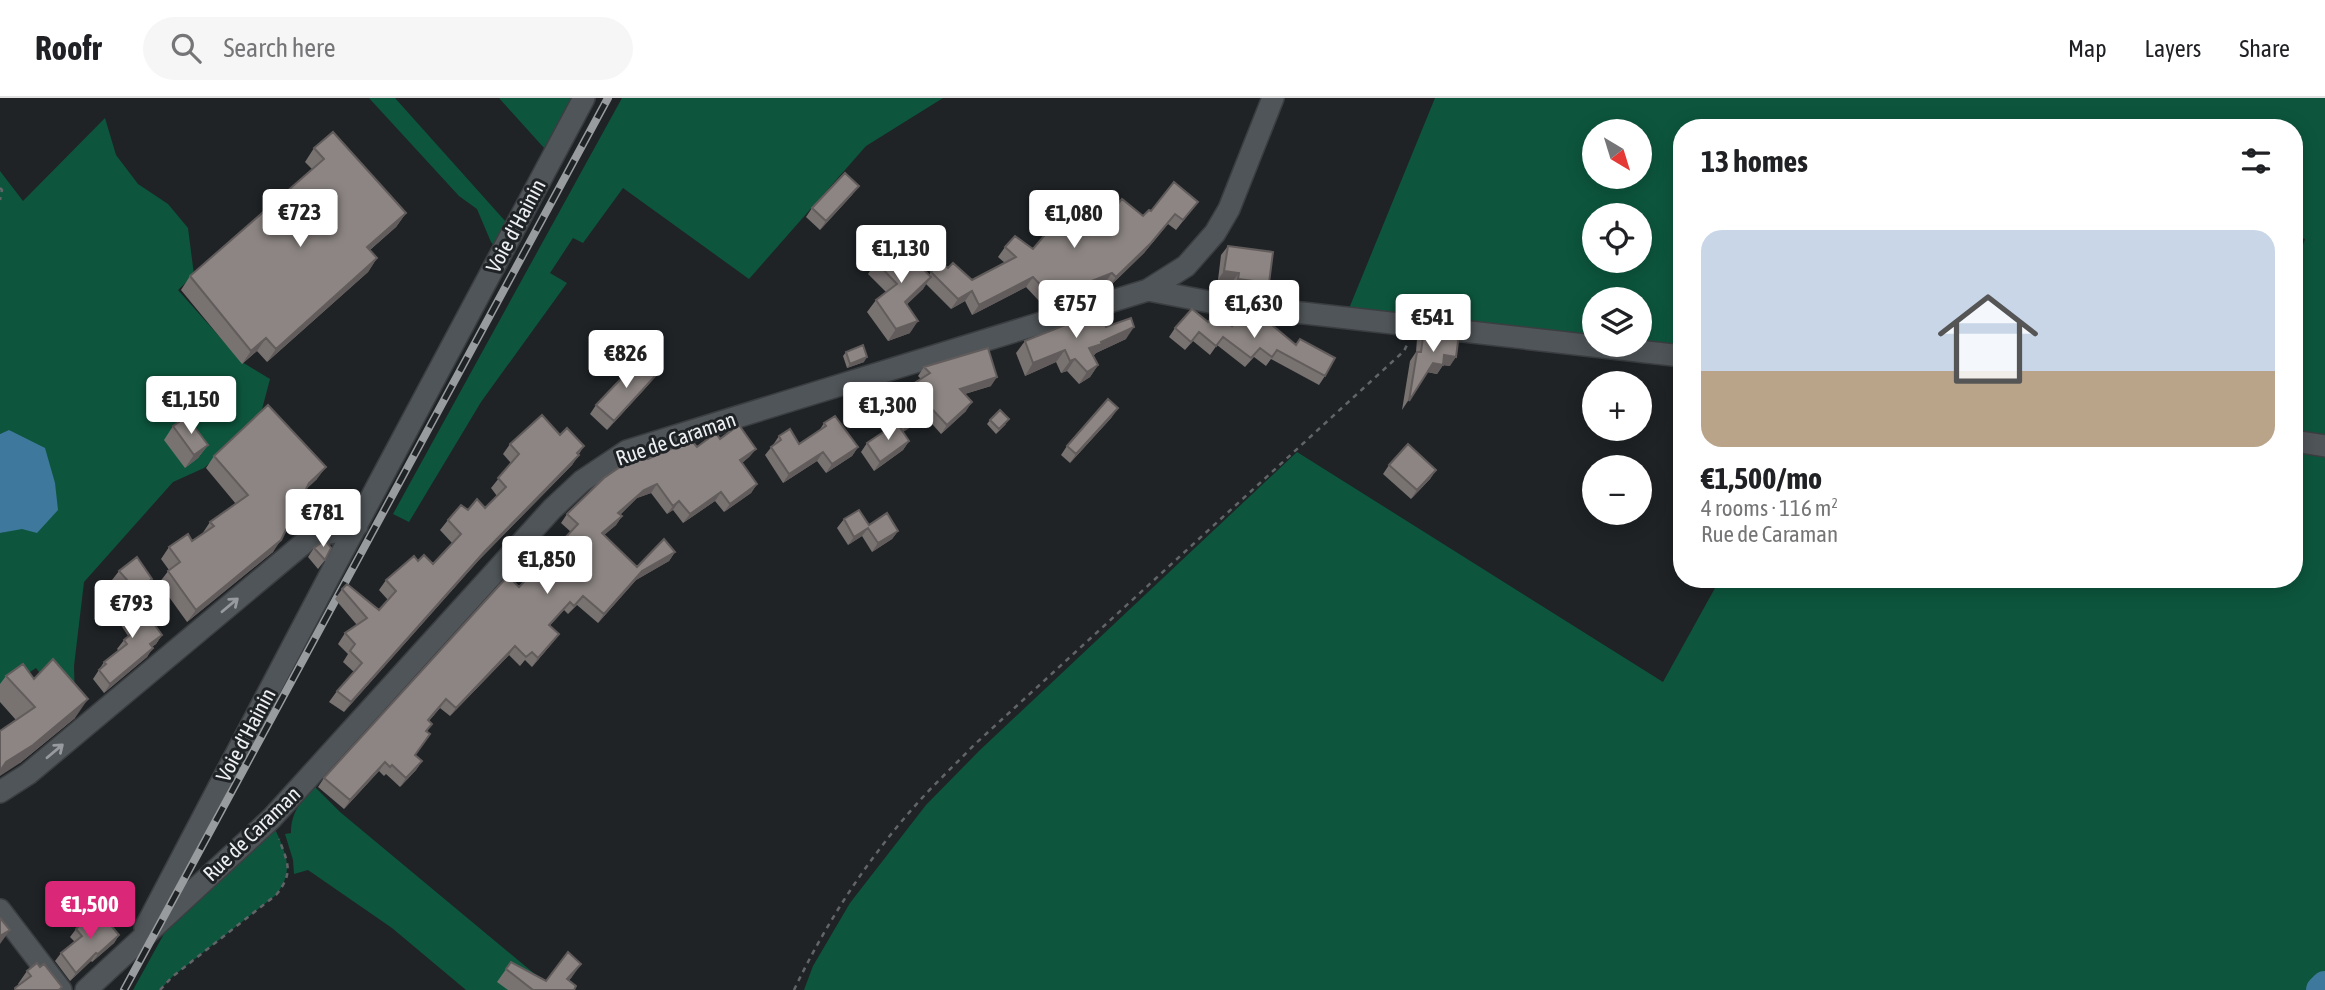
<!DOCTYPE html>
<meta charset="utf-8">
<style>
body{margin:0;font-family:"Asap Condensed",sans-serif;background:#f6f6f6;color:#202124;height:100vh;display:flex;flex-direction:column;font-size:26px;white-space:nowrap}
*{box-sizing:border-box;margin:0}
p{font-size:23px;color:#757577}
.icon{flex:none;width:38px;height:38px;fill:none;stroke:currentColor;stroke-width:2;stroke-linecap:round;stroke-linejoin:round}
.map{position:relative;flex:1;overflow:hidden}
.drawer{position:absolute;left:1673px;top:21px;width:630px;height:469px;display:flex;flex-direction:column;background:#fff;border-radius:28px;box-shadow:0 4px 18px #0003}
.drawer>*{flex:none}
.needle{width:46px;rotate:142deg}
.tools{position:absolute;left:1582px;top:21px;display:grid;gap:14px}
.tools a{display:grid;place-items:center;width:70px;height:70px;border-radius:50%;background:#fff;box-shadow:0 4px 18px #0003;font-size:35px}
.price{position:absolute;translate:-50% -60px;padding:0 16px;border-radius:7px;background:#fff;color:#222;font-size:23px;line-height:46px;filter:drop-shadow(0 2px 4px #0008)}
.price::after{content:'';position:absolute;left:50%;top:42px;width:21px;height:16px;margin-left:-10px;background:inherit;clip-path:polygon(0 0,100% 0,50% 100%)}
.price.on{background:#db2777;color:#fff}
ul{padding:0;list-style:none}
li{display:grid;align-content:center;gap:14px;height:371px;padding:0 28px}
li+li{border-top:2px solid #e0e0e0}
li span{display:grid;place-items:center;height:217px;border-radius:21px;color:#555}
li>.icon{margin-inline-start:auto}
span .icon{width:126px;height:126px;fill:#fffc;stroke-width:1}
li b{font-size:30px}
h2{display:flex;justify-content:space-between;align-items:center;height:84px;padding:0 28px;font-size:30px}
header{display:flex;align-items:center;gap:42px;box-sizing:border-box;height:98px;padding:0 35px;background:#fff;border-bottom:2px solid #e0e0e0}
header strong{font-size:33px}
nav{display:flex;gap:38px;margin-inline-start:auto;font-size:24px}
.search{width:490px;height:63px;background:#f6f6f6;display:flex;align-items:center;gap:18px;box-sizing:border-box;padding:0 24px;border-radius:38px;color:#757577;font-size:26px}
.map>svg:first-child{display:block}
.green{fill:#0d563d;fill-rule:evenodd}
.water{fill:#3e799d}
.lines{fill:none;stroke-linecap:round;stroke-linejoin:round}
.river{stroke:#3e799d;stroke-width:30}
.minor-casing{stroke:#3b3e41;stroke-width:24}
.path{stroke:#626568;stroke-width:2.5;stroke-dasharray:5 5;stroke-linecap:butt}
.minor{stroke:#505559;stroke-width:21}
.rail-casing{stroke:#999c9f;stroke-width:8}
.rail{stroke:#1f2326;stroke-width:5;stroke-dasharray:16;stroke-linecap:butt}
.wall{fill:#787271}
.shaded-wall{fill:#625d5c}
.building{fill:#8c8583;stroke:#625d5c;stroke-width:2}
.oneway{stroke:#979a9e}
.labels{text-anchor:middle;stroke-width:6;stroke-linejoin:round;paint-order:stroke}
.street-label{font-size:21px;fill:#edeff2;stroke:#1f2326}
</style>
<header>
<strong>Roofr</strong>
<div class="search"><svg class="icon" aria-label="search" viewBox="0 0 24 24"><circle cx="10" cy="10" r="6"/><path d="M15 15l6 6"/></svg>Search here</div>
<nav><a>Map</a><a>Layers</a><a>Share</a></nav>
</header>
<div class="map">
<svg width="2325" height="892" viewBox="0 0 2325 892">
<rect width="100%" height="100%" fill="#1f2326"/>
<path class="green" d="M369,0h26l111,124 -10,26 -5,-6 -14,-33 -18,-13z
M499,0h74l-28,51z
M622,0h321l-77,48 -117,133 -126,-91 -40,55 -10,-5 -23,35 17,10 -86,119 -72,120 -16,-8z
M1435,0h890v342l-31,-4v-164l11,-33 -11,-3v-108h-612v221l-42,-6v-44h-46v39l-246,-27zM1594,33h46v46h-46zM1594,117h46v46h-46z
M105,20l11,37 22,29 30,20 20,24 6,47 -16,15 64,72 28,17 -10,38 -56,51 -31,14 -89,100 -10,84 1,38h-12l-27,-36 -36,24v-159l22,-5 -12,-98 -10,4v-263l23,30z
M2294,351l31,4v524l-13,13h-1508l9,-24 37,-63 76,-98 53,-54 318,-299 366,230 57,-103h574z
M315,689l25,25 214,178h-88l-74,-62 -84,-58 -14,4 -1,-14 -8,-26 6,-1c0,-21 10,-32 24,-46z
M271,721c11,29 27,48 5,76l-104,82 -12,13h-27l48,-87z"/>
<path class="water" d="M9,332l36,18 10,35 3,27 -21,23 -15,-4 -22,4v-99z"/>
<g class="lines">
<path class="river" d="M2321,892l4,-4"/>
<g class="minor-casing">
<path id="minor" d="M1148,192l67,13 467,53
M2294,343l31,5
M0,694l28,-18 282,-236 47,-12
M0,812l61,80
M145,830l186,-355 253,-475
M86,892l185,-171 281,-310 30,-28 45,-30 521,-161 38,-24 29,-33 14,-24 44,-111"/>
</g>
<path class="path" d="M0,90l2,2 -2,10
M160,892l12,-13 104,-82c18,-22 12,-32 3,-56
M794,892c31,-65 72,-129 120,-183 19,-22 40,-41 60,-62l430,-394 4,-8"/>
<use href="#minor" class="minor"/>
<g class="rail-casing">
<path id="rail" d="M124,892l484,-892"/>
</g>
<use href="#rail" class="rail"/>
</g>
<path class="wall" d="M314,50l92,65 -10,14 -26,23 7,8 -9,14 -101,90 -10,-11 -15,13 -61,-74 9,-14 122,-107 -7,-7z
M852,97l-32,35 -14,-13 6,-9z
M1198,104l-22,28 -8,-6 -24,29 -35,34 -4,-4 -48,18 -6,-6 -11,7 -14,-15 -54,28 -7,-14 -14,8 -25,-25 -3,5 -16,15 3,29 -22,8 -21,-29 9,-12 10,-8 -18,-18 8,-12 53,13 2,-3 17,-4 24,12 33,-17 -7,-6 7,-10 28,2 20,-15 21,-11 69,-7 8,-5z
M1228,148l34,46 -30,-4v-6l-14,-2 3,-25z
M1208,224l49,8 38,15 5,-6 25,37 -6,9 -48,-26 -5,7 -12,-9 -9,10 -28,-22 -7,10 -17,-14 -8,9 -16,-13 6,-9z
M1106,229l20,12 -30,14 -3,3 5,9 -8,12 -11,7 -12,-13 -6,2 -5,-11 -31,14 -9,-23 9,-12z
M1424,232l26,36 -7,-1 -6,9 -10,-2 -25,38 8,-49 6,-9 1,-13z
M846,254l18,10 -17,6 -4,-12z
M924,269l67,19 -26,8 1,17 -25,23 -15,-17 -23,15 6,9 -6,9 -29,21 -13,-19 6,-9 29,-19 -11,-17 6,-9 30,-19 -3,-3z
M649,286l-42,46 -17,-16 6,-9z
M1112,319l-42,46 -9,-8 6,-9z
M990,322l16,4 -10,10 -9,-10z
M824,325l34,24 -6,9 -26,17 -9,-12 -34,22 -18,-28 8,-10 6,-9 20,8 20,-13z
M173,328l35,19 -10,13 -13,10 -21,-28z
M560,337l24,11 -12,19 -94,96 -134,151 -15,-10 8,-11 17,-19 -11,-10 5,-8 -10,-10 7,-11 12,-8 -22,-26 7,-10 37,21 9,-10 -9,-10 7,-10 32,-19 15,3 19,-21 -12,-13 8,-10 20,-10 17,-2 12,-12 -6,-8 20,-25 -8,-9 7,-10z
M720,341l36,10 -7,8 -7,6 15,21 -6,9 -27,19 -9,-11 -32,22 -10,-13 -6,4 -16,-21 -14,5 -17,17 2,1 -6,9 -12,10 33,32 38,-15 -6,9 -33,19 -38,43 -21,-18 -9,9 -4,-4 -14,15 3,17 -21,25 -7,-7 -5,6 -11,-11 -59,61 -10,-8 -11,13 -2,11 -12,23 7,6 -6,9 -16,17 -14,-13 -2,2 -5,-5 -35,38 -26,-22 6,-9 195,-191 52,-55 -10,-9 6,-9 81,-55 49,-12z
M214,358l103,23 -12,11 -32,62 -86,70 -28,-39 10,-13 -8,-11 8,-12 23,-6 10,-7 8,-12 26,-18 -30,-36z
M1389,367l47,5 -6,9 -19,20 -28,-25z
M844,421l25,6 29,6 -6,8 -20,13 -10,-16 -14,9 -11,-17z
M314,450l11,12 -7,9 -10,-12z
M119,473l33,8 -6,9 -12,8 28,39 -6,9 -4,3 -5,10 -43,36 -11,-14 11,-17 15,-11 -2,-2 7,-9 4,-4 -16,-25 6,-9 9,-5 -15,-17z
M6,578l28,3 41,39 -55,45 -4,-43 -16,-18v-18z
M76,831l43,6 -5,8 -22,19 -1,-1 -21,20 -15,-20 6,-8 14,-11 -5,-5z
M511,864l35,19 26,-4 -3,3 5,10h-66l-11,-8z
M27,873l33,19h-46l5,-5 -1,-1z"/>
<path class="shaded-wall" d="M859,88l-7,9 -32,35 6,-9z
M406,115l-10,14 -38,33 9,-13z
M1175,116l-31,39 -35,34 7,-10z
M377,160l-9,14 -101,90 9,-13z
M1224,173l15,2 -7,9 -14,-2z
M1112,175l-7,10 -48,18 7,-9z
M931,179l-8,12 -26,25 8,-12z
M1033,179l-7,10 -54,28 7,-10z
M1238,181l31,4 -7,9 -30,-4z
M1058,187l-7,10 -11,7 7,-10z
M972,193l-7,10 -14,8 7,-10z
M918,223l-8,12 -22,8 8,-12z
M1134,229l-8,12 -30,14 -3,3 -4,-8z
M266,240l-9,13 -15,13 9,-13z
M1065,252l-9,12 -31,14 8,-13z
M1444,257l12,2 -6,9 -7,-1 -6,9 -10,-2 6,-9z
M867,259l-3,5 -17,6 3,-4z
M1075,261l-8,12 -6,2 9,-12z
M1098,267l-8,12 -11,7 8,-12z
M656,277l-7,9 -42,46 7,-9z
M997,279l-6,9 -37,11 6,-8z
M972,304l-6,9 -25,23 6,-9z
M1118,310l-6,9 -42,46 6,-9z
M932,311l-6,8 -25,16 7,-9z
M909,343l-6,9 -29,21 6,-9z
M208,347l-10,13 -13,10 9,-13z
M858,349l-6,9 -26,17 6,-9z
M756,351l-7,8 -15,12 6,-9z
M823,354l-6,9 -34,22 6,-9z
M579,357l-7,10 -94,96 -134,151 7,-10 134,-151z
M326,369l-9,12 -17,16 9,-12z
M1436,372l-6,9 -19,20 6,-9z
M657,386l-6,9 -14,5 -25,24 6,-9 26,-23z
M757,386l-6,9 -27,19 6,-8z
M721,394l-6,9 -32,22 7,-9z
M679,403l-6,9 -6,4 6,-8z
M622,418l-6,9 -20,17 6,-9z
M868,430l-6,8 -14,9 6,-8z
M898,433l-6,8 -20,13 6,-9z
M281,442l-8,12 -86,70 9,-12z
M675,454l-6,9 -33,19 -38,43 6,-9 38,-43z
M152,481l-6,9 -17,11 7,-9z
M570,504l-6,8 -21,23 6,-8z
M559,536l-6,8 -21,25 6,-9z
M162,537l-6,9 -13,9 7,-9z
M515,548l-6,9 -59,61 6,-8z
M153,550l-6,9 -43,36 6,-9z
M88,601l-13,19 -55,45 -20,13v-5l6,-9z
M446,601l-6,9 -19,21 7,-9z
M422,663l-6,9 -16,17 6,-9z
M385,664l-6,9 -35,38 6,-9z
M10,832l-10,14v-8z
M119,837l-5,8 -22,19 6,-8z
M96,855l-5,8 -21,20 6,-8z
M581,866l-9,13 -13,13 8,-11z"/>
<path class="building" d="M333,34l73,81 -39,34 10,11 -101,91 -10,-11 -15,13 -61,-75 134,-117 -10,-11z
M845,75l14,13 -33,35 -14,-13z
M1174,84l24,20 -15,18 -8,-6 -24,29 -35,34 -4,-4 -48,19 -6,-7 -11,7 -14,-15 -54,28 -7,-14 -14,8 -27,-27 10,-10 7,6 5,-5 19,17 44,-23 -11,-10 10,-11 18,13 16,-19 4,4 6,-8 4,3 8,-9 3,3 15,-16 15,13 18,-21 21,17 6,-6 2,1z
M897,144l34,35 -26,25 13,19 -22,8 -20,-29 21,-16 -21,-22z
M1228,148l45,6 -4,31 -31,-4 1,-6 -15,-2z
M1192,211l16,13 9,-10 15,14 9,-10 16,14 9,-10 30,25 4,-6 35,19 -10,18 -48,-26 -5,7 -12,-9 -9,10 -28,-21 -7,9 -17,-14 -8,10 -16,-14z
M1100,213l6,16 25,-9 3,9 -33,15 1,2 -13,4 9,17 -11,7 -12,-13 -5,2 -5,-11 -32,13 -8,-22z
M1424,232l35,4 -3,23 -12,-2 -1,10 -10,-2 -24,38 8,-49h4z
M863,247l4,12 -17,7 -4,-12z
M988,250l9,29 -37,12 12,13 -25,23 -15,-16 -24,15 -17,-26 39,-25 -6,-6z
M639,262l17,15 -42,46 -18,-16z
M1108,301l10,9 -42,46 -9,-8z
M268,307l58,62 -17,16 -28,57 -85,70 -28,-39 12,-9 -11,-15 19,-13 4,7 22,-15 -4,-4 38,-27 -34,-39z
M1000,312l9,9 -10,10 -9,-9z
M542,317l18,20 7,-7 17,18 -7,7 2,2 -94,96 -134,151 -14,-11 25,-28 -12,-12 5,-7 -10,-11 22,-15 -25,-29 5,-5 32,26 17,-19 -10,-11 28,-24 4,5 6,-6 9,9 28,-30 -13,-14 13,-15 7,5 9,-11 8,9 21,-21 -8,-9 21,-24 -9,-10z
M835,318l23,31 -26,17 -9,-12 -34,22 -18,-27 10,-7 -2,-4 11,-7 9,15 27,-18 -2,-3z
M187,319l21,28 -14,10 -21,-29z
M897,325l12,18 -29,21 -13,-19z
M739,327l17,24 -16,11 17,24 -27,20 -9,-12 -31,22 -11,-13 -6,5 -16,-22 -13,6 -26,23 4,3 -20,17 35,34 27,-28 11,13 -33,19 -38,43 -21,-18 -9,10 -4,-4 -21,23 10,9 -21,24 -6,-6 -6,5 -11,-11 -59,62 -10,-9 -18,21 4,4 -6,7 4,3 -15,21 7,6 -16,17 -14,-13 -2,2 -5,-5 -35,38 -26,-22 184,-202 11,11 59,-63 -11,-10 37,-36 35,-24 5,-1 4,6 43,-19 6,7 19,-14 4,6z
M1408,346l28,26 -19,20 -28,-25z
M859,412l10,15 18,-12 11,18 -20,12 -10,-15 -14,9 -10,-18z
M325,442l6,8 -6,12 -11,-12z
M137,459l15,22 -16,11 -17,-19z
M132,495l30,42 -12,9 3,4 -43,36 -11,-14 7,-6 -2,-2 23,-18 -3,-4 12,-10 -18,-28z
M53,561l35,40 -55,46 -27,17 -6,9v-40l35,-24 -29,-31 17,-12 11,15z
M97,811l22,26 -21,19 -2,-1 -20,20 -15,-20 21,-17 -6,-7z
M0,820l10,12 -10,6z
M568,854l13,12 -14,15 9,7 -2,4h-41l-27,-21 5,-7 35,19z
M37,865l3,4 4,-3 18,23 -3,3h-43l-1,-2 16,-12 -4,-5z"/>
<defs><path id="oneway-shaft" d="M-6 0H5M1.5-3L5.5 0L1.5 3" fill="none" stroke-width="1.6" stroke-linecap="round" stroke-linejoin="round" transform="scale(1.75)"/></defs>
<g class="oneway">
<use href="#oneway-shaft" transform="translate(230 507) rotate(-40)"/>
<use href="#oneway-shaft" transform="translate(55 653) rotate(-40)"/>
</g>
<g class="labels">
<g class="street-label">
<text transform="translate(516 128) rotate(-62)" y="7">Voie d'Hainin</text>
<text transform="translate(676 341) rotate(-19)" y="7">Rue de Caraman</text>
<text transform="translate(246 637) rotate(-62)" y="7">Voie d'Hainin</text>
<text transform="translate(252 736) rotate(-44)" y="7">Rue de Caraman</text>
</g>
</g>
</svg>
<div class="tools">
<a><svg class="needle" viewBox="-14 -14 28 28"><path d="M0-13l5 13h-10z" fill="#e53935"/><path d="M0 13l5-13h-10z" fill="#757577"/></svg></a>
<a><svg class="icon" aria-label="locate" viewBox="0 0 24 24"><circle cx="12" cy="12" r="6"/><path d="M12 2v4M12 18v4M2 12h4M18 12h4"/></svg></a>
<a><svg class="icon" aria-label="layers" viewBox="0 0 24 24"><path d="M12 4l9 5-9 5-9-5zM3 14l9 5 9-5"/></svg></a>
<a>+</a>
<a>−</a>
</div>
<b class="price" style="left:300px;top:151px">€723</b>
<b class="price" style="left:1074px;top:152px">€1,080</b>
<b class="price" style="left:901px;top:187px">€1,130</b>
<b class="price" style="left:1076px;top:242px">€757</b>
<b class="price" style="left:1254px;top:242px">€1,630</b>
<b class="price" style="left:1433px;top:256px">€541</b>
<b class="price" style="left:626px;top:292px">€826</b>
<b class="price" style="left:191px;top:338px">€1,150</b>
<b class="price" style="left:888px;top:344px">€1,300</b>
<b class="price" style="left:323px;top:451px">€781</b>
<b class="price" style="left:547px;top:498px">€1,850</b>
<b class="price" style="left:132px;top:542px">€793</b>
<b class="price on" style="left:90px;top:843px">€1,500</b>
<section class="drawer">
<h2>13 homes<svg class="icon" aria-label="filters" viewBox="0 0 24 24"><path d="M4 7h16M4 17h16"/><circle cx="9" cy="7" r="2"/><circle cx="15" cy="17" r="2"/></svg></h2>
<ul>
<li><span style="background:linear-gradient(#c9d6e8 65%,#b9a48a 0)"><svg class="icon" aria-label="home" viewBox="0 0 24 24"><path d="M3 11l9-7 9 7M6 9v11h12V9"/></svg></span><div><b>€1,500/mo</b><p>4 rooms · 116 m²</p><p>Rue de Caraman</p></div></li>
</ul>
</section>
</div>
